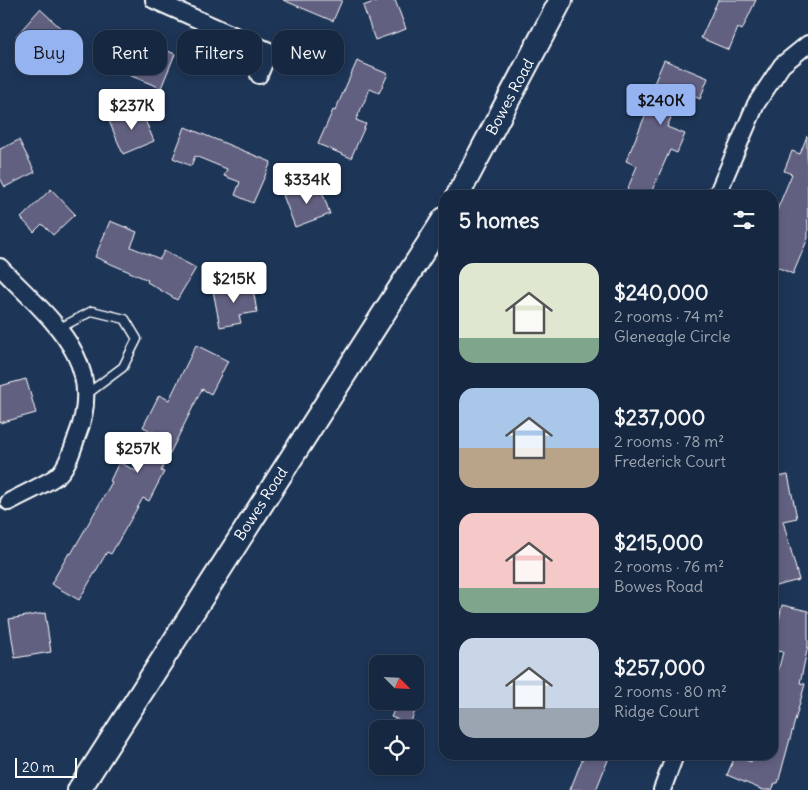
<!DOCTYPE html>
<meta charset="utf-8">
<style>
body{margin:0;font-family:Delius,sans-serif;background:#1f3048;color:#f1f3f6;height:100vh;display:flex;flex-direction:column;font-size:19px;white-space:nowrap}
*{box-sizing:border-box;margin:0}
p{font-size:16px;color:#9ea6b1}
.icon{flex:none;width:28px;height:28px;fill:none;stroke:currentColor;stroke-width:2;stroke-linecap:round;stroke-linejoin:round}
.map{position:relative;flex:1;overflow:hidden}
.side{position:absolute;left:439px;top:190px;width:339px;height:570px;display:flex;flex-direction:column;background:#162841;border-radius:15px;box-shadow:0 2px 8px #0003,0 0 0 1px #35445a}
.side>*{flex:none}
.guide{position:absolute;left:15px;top:30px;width:349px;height:45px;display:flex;gap:10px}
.needle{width:32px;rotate:114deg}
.controls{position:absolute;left:369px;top:655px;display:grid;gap:10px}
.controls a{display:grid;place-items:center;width:55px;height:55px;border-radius:10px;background:#162841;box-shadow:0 2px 8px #0003,0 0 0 1px #35445a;font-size:25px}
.scale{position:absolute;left:15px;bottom:12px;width:62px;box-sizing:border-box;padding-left:5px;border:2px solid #fff;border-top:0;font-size:14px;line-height:18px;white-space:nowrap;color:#fff;-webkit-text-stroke:4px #1d3557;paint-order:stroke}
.price{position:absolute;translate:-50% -42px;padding:0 11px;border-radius:5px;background:#fff;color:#222;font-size:16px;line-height:32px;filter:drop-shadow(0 1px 2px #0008)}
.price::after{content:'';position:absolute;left:50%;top:30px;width:15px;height:11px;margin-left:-8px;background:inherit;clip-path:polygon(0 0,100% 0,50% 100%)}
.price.selected{background:#95b2f1;color:#111}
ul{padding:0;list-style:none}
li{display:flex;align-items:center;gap:15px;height:125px;padding:0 20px}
li span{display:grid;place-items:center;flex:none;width:140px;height:100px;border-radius:15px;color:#555}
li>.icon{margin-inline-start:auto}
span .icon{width:60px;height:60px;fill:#fffc;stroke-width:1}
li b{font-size:21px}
h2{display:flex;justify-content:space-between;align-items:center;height:60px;padding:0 20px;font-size:21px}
.chip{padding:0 18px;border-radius:15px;background:#162841;box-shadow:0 2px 8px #0003,0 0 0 1px #35445a;font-size:18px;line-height:45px}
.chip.selected{background:#95b2f1;color:#111}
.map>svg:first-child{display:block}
.building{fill:#626081;stroke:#fff}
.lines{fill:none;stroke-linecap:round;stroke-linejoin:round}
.service-casing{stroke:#fff;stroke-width:11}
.minor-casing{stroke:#fff;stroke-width:20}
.secondary-casing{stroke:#fff;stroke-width:26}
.service{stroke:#1d3557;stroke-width:8}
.minor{stroke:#1d3557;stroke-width:16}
.secondary{stroke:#1d3557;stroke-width:22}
.labels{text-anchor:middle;stroke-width:4.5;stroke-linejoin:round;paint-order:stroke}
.street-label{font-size:15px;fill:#fff;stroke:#1d3557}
</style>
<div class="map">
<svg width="808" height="790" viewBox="0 0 808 790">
<rect width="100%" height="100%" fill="#1d3557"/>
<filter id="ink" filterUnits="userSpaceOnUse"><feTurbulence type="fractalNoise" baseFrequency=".02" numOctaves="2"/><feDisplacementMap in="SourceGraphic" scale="10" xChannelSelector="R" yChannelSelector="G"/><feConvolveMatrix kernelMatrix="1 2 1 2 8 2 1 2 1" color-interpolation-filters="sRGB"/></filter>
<g filter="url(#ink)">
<path class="building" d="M283,0h59l-9,21z
M379,0h16l11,29 -31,11 -12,-34z
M718,0h38l-14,30 -4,-2 -9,22 -28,-12z
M40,9l26,24 -24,27 -26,-24z
M144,41l31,13 -14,34 -32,-13z
M664,60l44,18 -8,21 -18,-8 -15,36 18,7 -8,19 -7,-3 -20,45h-25l12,-29 -11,-5 25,-59 -4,-2z
M357,61l31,13 -9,19 -9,-4 -14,31 10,4 -15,34 -33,-14 15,-34 2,1z
M140,108l14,33 -31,13 -14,-33z
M185,127l86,35 -18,41 -18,-8 5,-13 -16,-6 3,-7 -32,-13 -4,10 -18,-8z
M807,136l1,102 -15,36 -21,-9v-43l20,-48 -8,-3 8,-20 8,3z
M19,140l16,32 -30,15 -5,-9v-29z
M319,183l11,31 -35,13 -12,-32z
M51,189l24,25 -22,21 -11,-11 -8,8 -13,-14z
M110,221l27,11 -6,15 29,12 4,-8 32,17 -19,32 -30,-18 1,-2 -53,-23z
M252,283l5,29 -18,3 2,8 -21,4 -7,-37z
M196,345l32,16 -17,33 -9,-5 -41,82 3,1 -15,29 -6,-3 -32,56 -4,-2 -28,48 -28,-16 18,-31 2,1 41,-72 -2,-1 9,-19 19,10 20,-38 -15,-7 16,-32 10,5z
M26,379l10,34 -36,10v-37z
M788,475l9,43 -14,3 16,59 -27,7v-109z
M782,605l26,6v35l-8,37 5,1 -27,99h-3l-3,7h-9l-36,-15 8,-19 16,6 3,-7h18v-61l11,-42 -11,-2v-21l5,1z
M45,613l6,39 -36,6 -6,-39z
M398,701h21l-9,23 -19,-7z
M584,755h26l-14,35h-26z"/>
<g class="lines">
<g class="service-casing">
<path id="service" d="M60,328l32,-17 33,8 12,20 -14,28 -36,27"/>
</g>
<g class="minor-casing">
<path id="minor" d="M154,0l115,51 -10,24
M717,195l39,-91 26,-39 26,-21
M0,267c47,50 108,92 77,169 -4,12 -9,29 -18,38 -6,7 -40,22 -50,28
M662,790l13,-35"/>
</g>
<g class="secondary-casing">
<path id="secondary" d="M458,195l103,-195
M79,790l365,-571"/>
</g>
<use href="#service" class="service"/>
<use href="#minor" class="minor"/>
<use href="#secondary" class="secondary"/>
</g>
</g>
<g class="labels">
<g class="street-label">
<text transform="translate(510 97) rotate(-62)" y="5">Bowes Road</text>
<text transform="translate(261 504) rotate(-57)" y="5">Bowes Road</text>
</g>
</g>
</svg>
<div class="controls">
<a><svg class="needle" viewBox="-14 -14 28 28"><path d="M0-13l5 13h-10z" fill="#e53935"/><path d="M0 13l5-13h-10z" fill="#9ea6b1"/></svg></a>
<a><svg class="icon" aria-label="locate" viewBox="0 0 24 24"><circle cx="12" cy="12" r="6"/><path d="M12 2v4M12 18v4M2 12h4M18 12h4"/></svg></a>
</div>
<div class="scale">20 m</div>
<b class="price selected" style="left:661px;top:126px">$240K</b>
<b class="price" style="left:132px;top:131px">$237K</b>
<b class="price" style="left:307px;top:205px">$334K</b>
<b class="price" style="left:234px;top:304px">$215K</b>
<b class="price" style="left:138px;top:474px">$257K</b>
<div class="guide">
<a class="chip selected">Buy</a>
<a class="chip">Rent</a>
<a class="chip">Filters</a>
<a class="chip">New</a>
</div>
<section class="side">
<h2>5 homes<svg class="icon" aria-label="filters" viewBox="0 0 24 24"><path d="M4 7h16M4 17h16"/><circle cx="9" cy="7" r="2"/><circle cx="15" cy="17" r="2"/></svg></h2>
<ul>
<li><span style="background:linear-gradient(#dfe7d0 75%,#7fa58c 0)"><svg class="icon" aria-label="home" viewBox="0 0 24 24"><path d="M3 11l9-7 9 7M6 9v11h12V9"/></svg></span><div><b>$240,000</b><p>2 rooms · 74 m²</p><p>Gleneagle Circle</p></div></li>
<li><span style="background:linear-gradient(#a9c7e8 60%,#b9a48a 0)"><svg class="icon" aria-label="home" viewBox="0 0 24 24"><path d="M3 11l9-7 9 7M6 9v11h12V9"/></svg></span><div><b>$237,000</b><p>2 rooms · 78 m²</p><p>Frederick Court</p></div></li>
<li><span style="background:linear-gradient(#f6c9c9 75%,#7fa58c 0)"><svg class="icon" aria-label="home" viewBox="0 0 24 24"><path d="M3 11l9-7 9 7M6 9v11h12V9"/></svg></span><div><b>$215,000</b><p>2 rooms · 76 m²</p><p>Bowes Road</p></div></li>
<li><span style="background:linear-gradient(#c9d6e8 70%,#9aa5b1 0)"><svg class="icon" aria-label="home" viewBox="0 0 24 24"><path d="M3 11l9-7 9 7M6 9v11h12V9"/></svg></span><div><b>$257,000</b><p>2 rooms · 80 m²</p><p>Ridge Court</p></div></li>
</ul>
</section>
</div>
